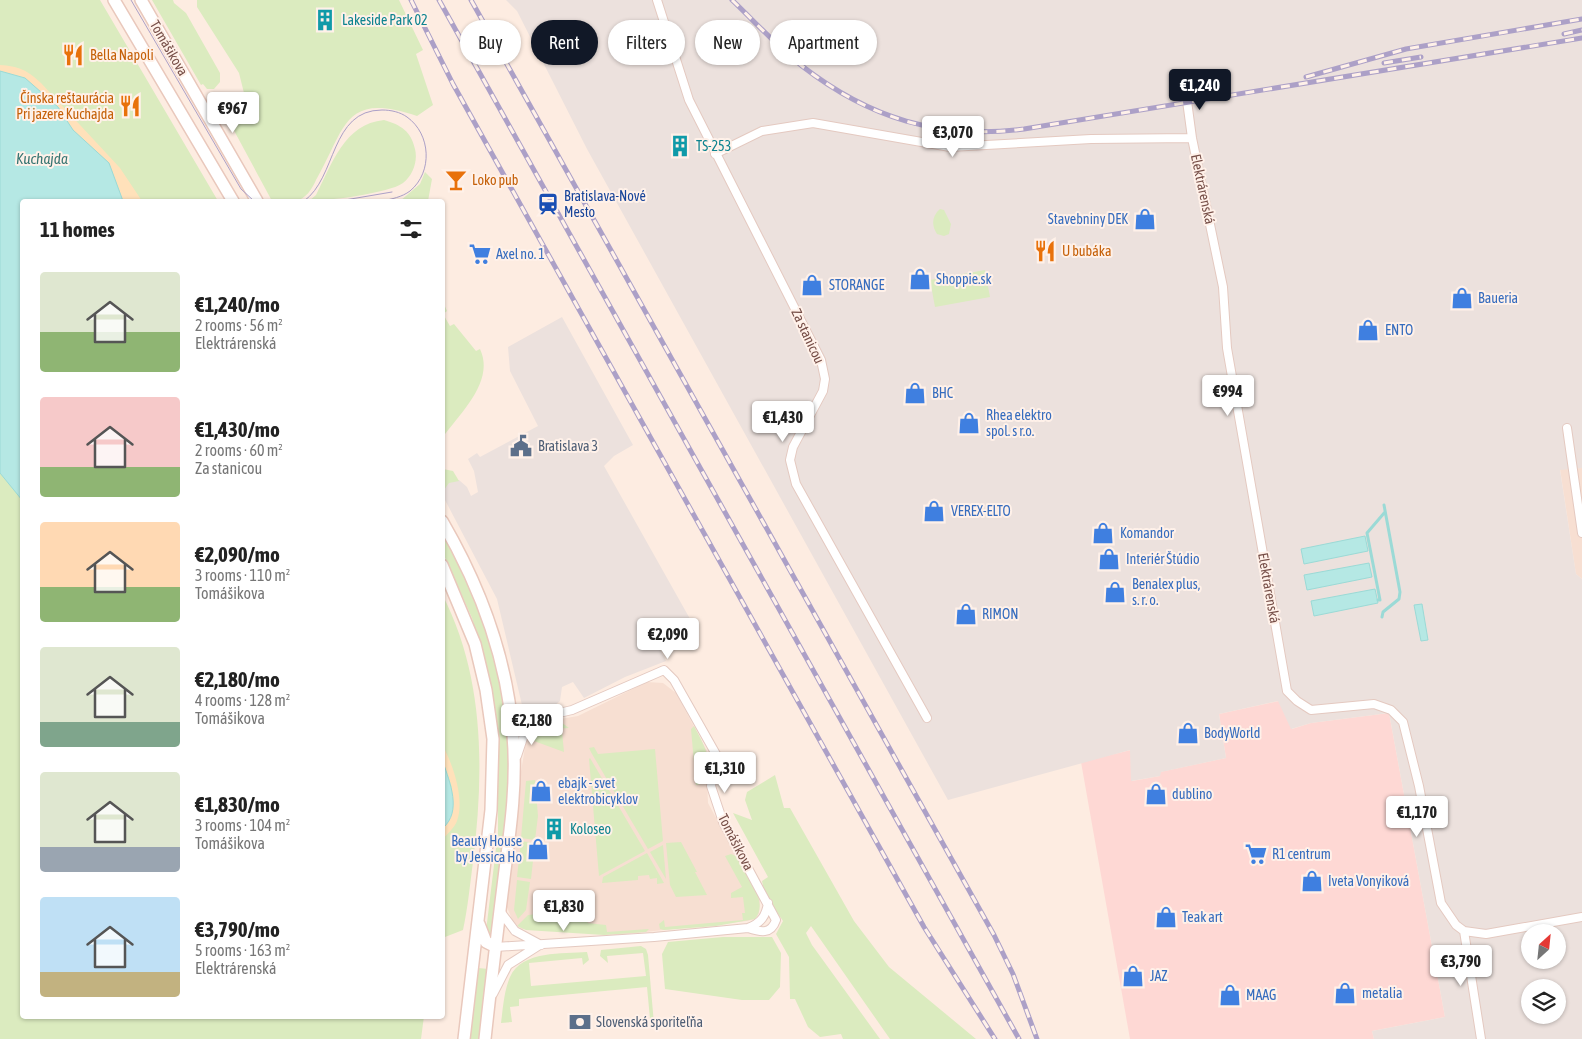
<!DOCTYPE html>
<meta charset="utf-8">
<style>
body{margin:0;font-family:"Asap Condensed",sans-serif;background:#f6f6f6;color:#222;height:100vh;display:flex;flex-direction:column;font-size:19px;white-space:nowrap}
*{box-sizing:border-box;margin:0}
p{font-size:16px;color:#767676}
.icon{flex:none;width:28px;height:28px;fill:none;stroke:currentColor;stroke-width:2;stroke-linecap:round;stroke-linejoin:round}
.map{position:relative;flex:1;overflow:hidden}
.details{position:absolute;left:20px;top:199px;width:425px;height:820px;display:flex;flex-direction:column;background:#fff;border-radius:5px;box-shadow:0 1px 4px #0004}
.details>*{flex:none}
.guide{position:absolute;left:460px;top:20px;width:475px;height:45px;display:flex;gap:10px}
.needle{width:32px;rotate:27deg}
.tools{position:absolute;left:1521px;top:924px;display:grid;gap:10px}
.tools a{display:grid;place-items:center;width:45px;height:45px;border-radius:50%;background:#fff;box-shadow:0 1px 4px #0004;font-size:25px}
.price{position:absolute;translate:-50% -42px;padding:0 11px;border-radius:5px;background:#fff;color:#222;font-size:16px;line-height:32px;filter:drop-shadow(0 1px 2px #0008)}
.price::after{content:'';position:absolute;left:50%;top:30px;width:15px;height:11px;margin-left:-8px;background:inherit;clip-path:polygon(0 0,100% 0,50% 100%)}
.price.on{background:#111827;color:#fff}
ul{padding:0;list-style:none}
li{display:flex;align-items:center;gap:15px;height:125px;padding:0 20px}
li span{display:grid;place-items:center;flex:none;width:140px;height:100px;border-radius:5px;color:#555}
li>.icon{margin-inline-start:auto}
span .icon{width:60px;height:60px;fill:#fffc;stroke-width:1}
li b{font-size:21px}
h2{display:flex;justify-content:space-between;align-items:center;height:60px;padding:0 20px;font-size:21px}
.pill{padding:0 18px;border-radius:22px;background:#fff;box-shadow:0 1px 4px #0004;font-size:18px;line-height:45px}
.pill.on{background:#111827;color:#fff}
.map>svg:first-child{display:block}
.residential{fill:#f7dfd2}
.commercial{fill:#fed8d4}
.industrial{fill:#ece1dd;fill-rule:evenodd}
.green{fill:#dbebbf}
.sand{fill:#ffe1ba}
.water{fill:#b5e8e4;stroke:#9bdad6}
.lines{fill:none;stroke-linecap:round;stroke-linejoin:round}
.stream{stroke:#9bdad6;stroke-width:3}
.minor-casing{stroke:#e4c9c0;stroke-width:10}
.secondary-casing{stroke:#e9c8bc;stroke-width:14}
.minor{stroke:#fff;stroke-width:8}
.secondary{stroke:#fff;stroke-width:11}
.tram{stroke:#aca0c7;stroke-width:1}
.rail-casing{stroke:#aca0c7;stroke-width:5}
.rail{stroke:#fff1e9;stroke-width:3;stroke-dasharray:9;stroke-linecap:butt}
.labels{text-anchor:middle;stroke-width:4;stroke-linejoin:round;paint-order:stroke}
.culture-label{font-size:14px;fill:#0d838f;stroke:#fff1e9;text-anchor:start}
.street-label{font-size:14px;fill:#764e47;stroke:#fff1e9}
.food-label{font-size:14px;fill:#c56008;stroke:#fff1e9;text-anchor:start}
.transit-label{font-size:14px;fill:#164399;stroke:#fff1e9;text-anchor:start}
.shop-label{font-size:14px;fill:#366cbe;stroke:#fff1e9;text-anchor:start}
.service-label{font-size:14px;fill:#4e5e75;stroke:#fff1e9;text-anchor:start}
.water-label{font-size:15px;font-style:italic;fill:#377572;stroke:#fff1e9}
</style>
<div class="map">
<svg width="1582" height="1039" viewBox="0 0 1582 1039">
<rect width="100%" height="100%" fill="#fdece1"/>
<path class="residential" d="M1582,468v111l-6,-5 -16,-105z
M647,682l16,1 13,10 31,58 3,13 -3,16 1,23 52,96 -1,14 -4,6 -8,2 -130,14 -95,-6 -9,-7 -6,-15 13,-129 8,-49 8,-6 42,-7z"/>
<path class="commercial" d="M1279,701l13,28 19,-6 78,-10 56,304 -73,14 2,8h-244l-49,-277 50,-12 1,31 28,-5v-4l66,-14 -7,-44z"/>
<path class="industrial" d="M506,0h1076v468l-22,2 16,104 6,5v460h-208l-2,-8 73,-14 -56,-304 -78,10 -20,6 -13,-28 -59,13 7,44 -65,14 -1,4 -29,5 -1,-31 -182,50 -361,-651 -70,-138zM1530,932h28v28h-28zM1530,988h28v27h-28z
M562,317l71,128 -19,11 -10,10 90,160 -37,18 9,17 -41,16 -41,21 -11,-16 -11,5 -2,14 -6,5 -25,4 -7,-5 -25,-106 -52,-99 -3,-10 6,-8 11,-2 8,7 4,9 7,-4 -4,-21 -6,-12 9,-6 3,4 58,-31 -28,-55 -2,-24z"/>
<path class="green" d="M0,0h100l118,201h-196v815h402l-3,23h-421z
M152,0h21l1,3 12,10 34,60v9l-6,7h-7l-4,-5 -2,1z
M197,0h202l24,50 -7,4 17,51 -16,11c-74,-25 -71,12 -101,64 -4,9 -10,19 -21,21 -6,2 -16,0 -23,0l-41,-76 -1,-11 14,-21 -5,-20 -42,-66z
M384,120c17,5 27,11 31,29 3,12 -2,26 -12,34 -13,10 -76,18 -94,18l7,-6c16,-31 28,-71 68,-75z
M425,172l7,7 -4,22h-28l20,-17z
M940,209l4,1 7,14 -2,10 -5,2 -7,-2c-6,-9 -5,-18 3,-25z
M985,270l5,27 -55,10 -5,-27z
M443,302l4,9 -4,3 7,12 4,-2 22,27 4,-2c15,32 -19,63 -37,88z
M443,469l10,2 6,10 -10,2 -6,8 2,9 -2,-4z
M442,531l41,86 16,59 9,60 1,54 -16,145 -7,-2v-2l12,-99v-85l-12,-83 -14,-46 -29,-65z
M442,594c43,83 42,178 31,268 -3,22 -5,45 -10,68l-18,7 -3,-1z
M558,720l11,8 -35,2 -1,-5z
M694,726c10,19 21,37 11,57l-9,2 -5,-56z
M562,731l2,21 -30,-11v-9z
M594,747l4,7 57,-5 8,92 -15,8 -56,-95 -3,-6z
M590,758l55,93 -46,25 -10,-117z
M775,775l9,33h6l64,113 35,46 87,72h-86l-79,-113 -5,7 6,12 68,94h-37l-2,-5 -21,3 -12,-10 -13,-28h-5l-1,-42 -13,-23 7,-13 -18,-26 -3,-14 6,-4 -35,-64 19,7 -7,-20 2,-8z
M535,780l3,36 -3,24 -14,-2 5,-57z
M521,841l14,2 -4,36 -14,-2z
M681,842l16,30h-2l12,23 -31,2 -6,-12 -4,-42z
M663,845l3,34 -16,-27z
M647,853l17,30 -7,1v-6l-7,1 -1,-4 -11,1v4l-36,3 1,-6z
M731,854l5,2c9,17 34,45 19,63l-39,7 -52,4 -4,-1 -1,-5 5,-4 1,7 78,-7 -1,-7h3l-2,-16 -12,1v-5l11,-6 -17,-31z
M517,880l13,2 -4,28 -8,9 -4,-9z
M581,910l7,13 18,2 1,7 42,-3 -3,3 -42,3 -78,-5 -9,-4 11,-11z
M723,937h49l9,16 -1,34 -11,13h-27l-77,-11 -3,-35 6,-12z
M641,946l5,3 2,6 6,69 -3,5 -4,-42 -128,12v7l-9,1 2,15 -11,1c2,-15 3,-32 9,-46 12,-27 53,-23 77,-25l2,8 -6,5 -1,-7 -53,5 2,23 115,-10 -3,-23 -36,3 1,7 -8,-7 1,-6z
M478,968l11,1 -9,70h-11z"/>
<path class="sand" d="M0,65c18,1 27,5 41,18l79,85 22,33h-19l-14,-38 -36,-33 -15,-23 -33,-29 -25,-7z
M443,746c10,19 22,53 14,75 -2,6 -10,13 -14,18v-11l2,-2 7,-39 -9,-25z"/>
<path class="water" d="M0,71l25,7 33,29 15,23 36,33 14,38h-101v299l-22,-27z
M1365,536l3,15 -64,13 -3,-15z
M1369,563l3,14 -65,13 -3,-15z
M1375,589l3,14 -64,13 -3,-15z
M1422,604l6,36 -7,1 -7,-36z
M443,762c7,21 19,49 0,66z"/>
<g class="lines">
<path class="stream" d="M1378,600h2l-13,-67 18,-21
M1382,617l1,-5 16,-13 1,-7 -16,-87"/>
<g class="minor-casing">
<path id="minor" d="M657,0l32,100 132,260 4,19 -2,12 -30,56 -3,13 6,24 131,234
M1185,86l7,52 31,149 4,61 60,343 10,10 14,9 63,-6 17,6 12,12 16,64 22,117 15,22 8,6 22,3 96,-17
M715,154l47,-23 51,-8 137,24 141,-8 101,-1
M1567,428l15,105
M510,708l19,12 43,-10 92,-40 10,10 43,76 -6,30 12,36 53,98c-5,15 -16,12 -28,8
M517,756l12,-36
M500,911l15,20 26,14
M1464,931l17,108
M496,947l158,-10 94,-9c13,-5 18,-12 20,-25
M493,994l15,-29 30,-19"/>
</g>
<g class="secondary-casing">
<path id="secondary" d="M114,0l119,201
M141,0l116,201
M442,521c39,67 65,137 71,214 4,45 -2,90 -8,135 -7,56 -14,113 -20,169
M442,565l33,79 11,46 7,49 -2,71 -27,229
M479,924l7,18 10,5"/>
</g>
<use href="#minor" class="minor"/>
<use href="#secondary" class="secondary"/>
<path class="tram" d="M131,0l110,189 13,12
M304,201c33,-23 26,-91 78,-91 9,0 18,2 25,7 24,17 26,55 3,74 -8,6 -18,8 -28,10
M339,201l53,-9"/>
<g class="rail-casing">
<path id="rail" d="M411,0l42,84 471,843 71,112
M439,0l580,1039
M471,0l523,935 19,39 24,65
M732,0c23,22 45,46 70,66 67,52 137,74 222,63l558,-91
M1564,34l18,-4
M1384,63l37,-6
M1306,77l100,-28 176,-30"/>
</g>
<use href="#rail" class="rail"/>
</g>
<defs>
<g id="building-bare" transform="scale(1.725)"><path d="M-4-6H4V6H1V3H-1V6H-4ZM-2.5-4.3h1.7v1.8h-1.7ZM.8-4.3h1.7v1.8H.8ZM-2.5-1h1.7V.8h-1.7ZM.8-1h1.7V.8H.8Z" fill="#0f9aa8" stroke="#fff1e9" stroke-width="2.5" paint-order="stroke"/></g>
<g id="restaurant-bare" transform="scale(1.725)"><path d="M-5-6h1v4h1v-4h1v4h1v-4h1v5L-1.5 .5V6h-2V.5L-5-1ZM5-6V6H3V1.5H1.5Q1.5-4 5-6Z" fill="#e8710a" stroke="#fff1e9" stroke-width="2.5" paint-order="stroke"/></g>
<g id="bar-bare" transform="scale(1.725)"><path d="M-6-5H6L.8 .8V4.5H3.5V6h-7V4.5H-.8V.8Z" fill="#e8710a" stroke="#fff1e9" stroke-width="2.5" paint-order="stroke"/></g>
<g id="station-bare" transform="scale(1.725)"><path d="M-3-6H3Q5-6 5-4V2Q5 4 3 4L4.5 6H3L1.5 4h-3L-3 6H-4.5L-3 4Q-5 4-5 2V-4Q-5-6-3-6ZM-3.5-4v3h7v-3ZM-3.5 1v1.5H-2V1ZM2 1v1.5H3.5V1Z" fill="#1a4fb4" stroke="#fff1e9" stroke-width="2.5" paint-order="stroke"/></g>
<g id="shop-bare" transform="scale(1.725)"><path d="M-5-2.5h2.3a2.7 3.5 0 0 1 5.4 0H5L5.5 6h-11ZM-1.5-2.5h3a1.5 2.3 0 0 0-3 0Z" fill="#3f7fe0" stroke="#fff1e9" stroke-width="2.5" paint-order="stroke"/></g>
<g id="supermarket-bare" transform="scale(1.725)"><path d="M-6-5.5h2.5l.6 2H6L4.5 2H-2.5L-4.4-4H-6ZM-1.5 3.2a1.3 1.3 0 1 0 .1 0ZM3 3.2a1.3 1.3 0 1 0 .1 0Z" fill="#3f7fe0" stroke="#fff1e9" stroke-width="2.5" paint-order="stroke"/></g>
<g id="civic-bare" transform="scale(1.725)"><path d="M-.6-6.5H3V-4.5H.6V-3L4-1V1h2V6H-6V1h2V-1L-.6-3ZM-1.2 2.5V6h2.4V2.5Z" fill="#5c6f8a" stroke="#fff1e9" stroke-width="2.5" paint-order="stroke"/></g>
<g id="bank-bare" transform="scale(1.725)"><path d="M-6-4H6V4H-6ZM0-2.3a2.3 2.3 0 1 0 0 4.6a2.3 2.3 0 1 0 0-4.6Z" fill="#5c6f8a" stroke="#fff1e9" stroke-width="2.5" paint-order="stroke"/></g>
</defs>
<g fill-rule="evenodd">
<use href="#building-bare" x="325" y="20"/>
<use href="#restaurant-bare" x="73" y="55"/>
<use href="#restaurant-bare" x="130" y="106"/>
<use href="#building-bare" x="680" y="146"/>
<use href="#bar-bare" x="456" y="180"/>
<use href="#station-bare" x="548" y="204"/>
<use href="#shop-bare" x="1145" y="219"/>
<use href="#restaurant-bare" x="1045" y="251"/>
<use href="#supermarket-bare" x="480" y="254"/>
<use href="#shop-bare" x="920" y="279"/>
<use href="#shop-bare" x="812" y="285"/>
<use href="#shop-bare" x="1462" y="298"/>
<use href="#shop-bare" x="1368" y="330"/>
<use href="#shop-bare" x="915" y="393"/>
<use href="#shop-bare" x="969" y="423"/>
<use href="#civic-bare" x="521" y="446"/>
<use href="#shop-bare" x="934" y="511"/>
<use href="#shop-bare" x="1103" y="533"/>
<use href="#shop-bare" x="1109" y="559"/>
<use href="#shop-bare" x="1115" y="592"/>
<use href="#shop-bare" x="966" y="614"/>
<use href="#shop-bare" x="1188" y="733"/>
<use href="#shop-bare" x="541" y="791"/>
<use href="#shop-bare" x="1156" y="794"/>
<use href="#building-bare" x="554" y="829"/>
<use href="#shop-bare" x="538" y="849"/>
<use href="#supermarket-bare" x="1256" y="854"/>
<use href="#shop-bare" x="1312" y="881"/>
<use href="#shop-bare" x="1166" y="917"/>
<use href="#shop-bare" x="1133" y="976"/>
<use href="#shop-bare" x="1345" y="993"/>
<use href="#shop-bare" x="1230" y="995"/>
<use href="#bank-bare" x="580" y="1022"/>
</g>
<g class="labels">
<g class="culture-label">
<text x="342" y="25">Lakeside Park 02</text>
<text x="696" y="151">TS-253</text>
<text x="570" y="834">Koloseo</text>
</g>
<g class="street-label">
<text transform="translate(169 48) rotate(60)" y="5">Tomášikova</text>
<text transform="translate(1203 189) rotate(78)" y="5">Elektrárenská</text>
<text transform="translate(808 336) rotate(65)" y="5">Za stanicou</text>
<text transform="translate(1269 588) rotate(80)" y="5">Elektrárenská</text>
<text transform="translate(736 842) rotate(63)" y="5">Tomášikova</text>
</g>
<g class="food-label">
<text x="90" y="60">Bella Napoli</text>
<text x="114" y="103" text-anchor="end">Čínska reštaurácia<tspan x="114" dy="16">Pri jazere Kuchajda</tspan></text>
<text x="472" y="185">Loko pub</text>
<text x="1062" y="256">U bubáka</text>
</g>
<g class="transit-label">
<text x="564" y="201">Bratislava-Nové<tspan x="564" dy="16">Mesto</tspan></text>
</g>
<g class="shop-label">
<text x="1128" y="224" text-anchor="end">Stavebniny DEK</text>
<text x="496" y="259">Axel no. 1</text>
<text x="936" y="284">Shoppie.sk</text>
<text x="829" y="290">STORANGE</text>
<text x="1478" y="303">Baueria</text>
<text x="1385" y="335">ENTO</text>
<text x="932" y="398">BHC</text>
<text x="986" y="420">Rhea elektro<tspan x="986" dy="16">spol. s r.o.</tspan></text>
<text x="951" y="516">VEREX-ELTO</text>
<text x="1120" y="538">Komandor</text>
<text x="1126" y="564">Interiér Štúdio</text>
<text x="1132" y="589">Benalex plus,<tspan x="1132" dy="16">s. r. o.</tspan></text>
<text x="982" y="619">RIMON</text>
<text x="1204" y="738">BodyWorld</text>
<text x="558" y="788">ebajk - svet<tspan x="558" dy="16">elektrobicyklov</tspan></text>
<text x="1172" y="799">dublino</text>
<text x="522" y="846" text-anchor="end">Beauty House<tspan x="522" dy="16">by Jessica Ho</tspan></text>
<text x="1272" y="859">R1 centrum</text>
<text x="1328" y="886">Iveta Vonyiková</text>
<text x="1182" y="922">Teak art</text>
<text x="1150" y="981">JAZ</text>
<text x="1362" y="998">metalia</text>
<text x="1246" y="1000">MAAG</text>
</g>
<g class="service-label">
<text x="538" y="451">Bratislava 3</text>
<text x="596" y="1027">Slovenská sporiteľňa</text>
</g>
<g class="water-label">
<text x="42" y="164">Kuchajda</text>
</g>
</g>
</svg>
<div class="tools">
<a><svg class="needle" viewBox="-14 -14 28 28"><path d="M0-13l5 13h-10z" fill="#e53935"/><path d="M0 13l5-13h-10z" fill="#767676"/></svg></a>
<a><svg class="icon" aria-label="layers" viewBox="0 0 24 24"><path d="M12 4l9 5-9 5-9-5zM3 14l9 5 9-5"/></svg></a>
</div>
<b class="price on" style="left:1200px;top:111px">€1,240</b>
<b class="price" style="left:233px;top:134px">€967</b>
<b class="price" style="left:953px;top:158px">€3,070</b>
<b class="price" style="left:1228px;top:417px">€994</b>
<b class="price" style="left:783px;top:443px">€1,430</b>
<b class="price" style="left:668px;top:660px">€2,090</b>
<b class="price" style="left:532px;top:746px">€2,180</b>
<b class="price" style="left:725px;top:794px">€1,310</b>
<b class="price" style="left:1417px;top:838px">€1,170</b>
<b class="price" style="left:564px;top:932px">€1,830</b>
<b class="price" style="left:1461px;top:987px">€3,790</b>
<div class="guide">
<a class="pill">Buy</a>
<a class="pill on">Rent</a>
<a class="pill">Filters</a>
<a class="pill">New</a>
<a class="pill">Apartment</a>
</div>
<section class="details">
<h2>11 homes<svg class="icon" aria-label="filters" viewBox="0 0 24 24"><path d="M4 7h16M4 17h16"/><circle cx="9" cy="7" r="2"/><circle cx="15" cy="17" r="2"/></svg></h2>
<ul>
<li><span style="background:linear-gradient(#dfe7d0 60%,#8fb573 0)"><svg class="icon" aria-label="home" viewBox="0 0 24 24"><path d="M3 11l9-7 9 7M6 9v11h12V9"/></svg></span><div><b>€1,240/mo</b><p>2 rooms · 56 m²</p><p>Elektrárenská</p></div></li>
<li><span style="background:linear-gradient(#f6c9c9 70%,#8fb573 0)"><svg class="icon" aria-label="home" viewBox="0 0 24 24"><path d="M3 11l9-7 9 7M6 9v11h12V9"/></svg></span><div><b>€1,430/mo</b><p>2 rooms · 60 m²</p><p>Za stanicou</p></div></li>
<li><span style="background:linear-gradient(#ffd9b3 65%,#8fb573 0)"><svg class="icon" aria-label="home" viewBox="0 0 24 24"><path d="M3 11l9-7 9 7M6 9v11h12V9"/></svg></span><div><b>€2,090/mo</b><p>3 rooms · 110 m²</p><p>Tomášikova</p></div></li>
<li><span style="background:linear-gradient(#dfe7d0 75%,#7fa58c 0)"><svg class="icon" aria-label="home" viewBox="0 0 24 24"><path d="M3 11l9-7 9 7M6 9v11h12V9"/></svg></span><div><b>€2,180/mo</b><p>4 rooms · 128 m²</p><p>Tomášikova</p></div></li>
<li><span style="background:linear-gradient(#dfe7d0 75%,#9aa5b1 0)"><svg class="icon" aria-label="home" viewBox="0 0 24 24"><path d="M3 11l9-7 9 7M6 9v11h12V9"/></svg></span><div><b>€1,830/mo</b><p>3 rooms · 104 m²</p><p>Tomášikova</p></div></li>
<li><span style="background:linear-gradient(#bfe0f5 75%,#c2b280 0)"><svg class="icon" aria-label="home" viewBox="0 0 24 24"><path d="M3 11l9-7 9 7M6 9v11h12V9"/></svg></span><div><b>€3,790/mo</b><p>5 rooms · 163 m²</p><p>Elektrárenská</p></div></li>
</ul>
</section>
</div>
